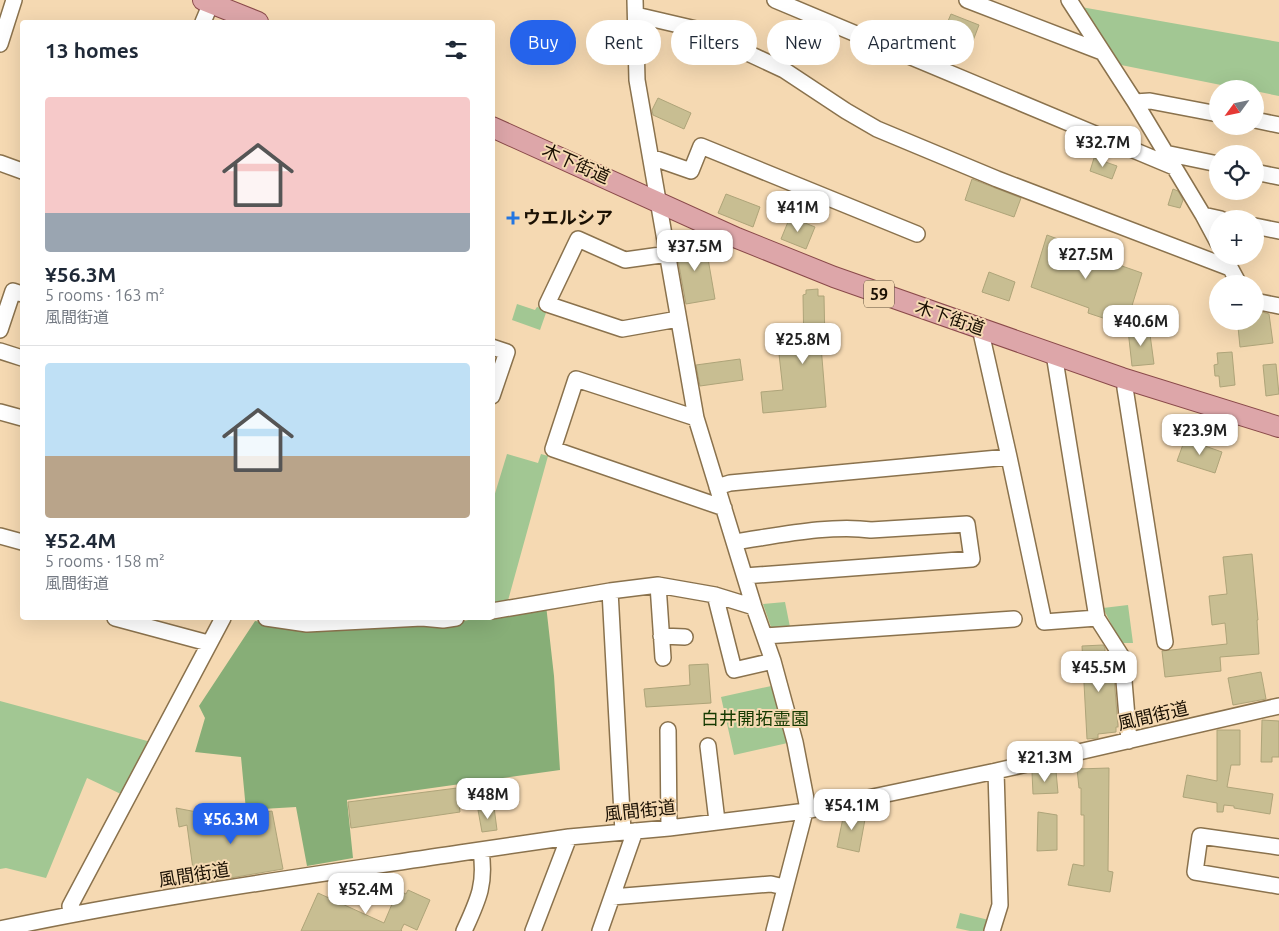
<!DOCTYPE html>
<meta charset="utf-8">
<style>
body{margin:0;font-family:Ubuntu,"Noto Sans JP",sans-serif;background:#f6f6f7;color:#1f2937;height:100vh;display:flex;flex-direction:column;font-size:19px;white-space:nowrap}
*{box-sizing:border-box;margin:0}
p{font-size:16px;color:#747a83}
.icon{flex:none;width:28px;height:28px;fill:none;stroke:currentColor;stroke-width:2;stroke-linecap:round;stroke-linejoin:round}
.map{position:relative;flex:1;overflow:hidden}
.details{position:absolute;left:20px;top:20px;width:475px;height:600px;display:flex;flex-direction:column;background:#fff;border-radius:5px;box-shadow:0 5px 20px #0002}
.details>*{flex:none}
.banner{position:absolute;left:510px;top:20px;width:475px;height:45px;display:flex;gap:10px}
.needle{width:32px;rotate:237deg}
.controls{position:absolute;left:1209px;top:80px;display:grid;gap:10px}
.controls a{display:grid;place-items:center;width:55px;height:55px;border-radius:50%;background:#fff;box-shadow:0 5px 20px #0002;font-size:25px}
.price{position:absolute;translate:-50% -42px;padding:0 11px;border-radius:10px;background:#fff;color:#222;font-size:16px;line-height:32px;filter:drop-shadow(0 1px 2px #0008)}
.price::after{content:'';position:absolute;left:50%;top:30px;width:15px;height:11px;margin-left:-8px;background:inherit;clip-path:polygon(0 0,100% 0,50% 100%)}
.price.active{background:#2563eb;color:#fff}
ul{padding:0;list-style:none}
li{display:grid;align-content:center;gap:10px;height:265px;padding:0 25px}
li+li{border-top:1px solid #e0e1e3}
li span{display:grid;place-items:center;height:155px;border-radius:5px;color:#555}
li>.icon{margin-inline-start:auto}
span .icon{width:90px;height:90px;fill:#fffc;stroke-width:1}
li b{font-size:21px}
h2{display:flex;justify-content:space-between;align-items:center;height:60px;padding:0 25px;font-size:21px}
.pill{padding:0 18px;border-radius:22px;background:#fff;box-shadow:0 5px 20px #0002;font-size:18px;line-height:45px}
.pill.active{background:#2563eb;color:#fff}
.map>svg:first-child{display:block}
.green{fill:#a2c793}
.forest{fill:#87ae77}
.building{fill:#c8be92;stroke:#aea479}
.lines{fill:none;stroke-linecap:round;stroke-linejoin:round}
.minor-casing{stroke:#8a724d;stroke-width:18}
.major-casing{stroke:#8a4a4a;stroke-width:22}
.minor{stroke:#fff;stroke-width:15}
.major{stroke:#dda6a9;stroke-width:20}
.poi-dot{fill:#2476e1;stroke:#f5d9b2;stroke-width:2}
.labels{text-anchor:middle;stroke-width:4;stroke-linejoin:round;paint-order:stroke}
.shield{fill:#f5d9b2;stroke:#5c4c38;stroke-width:1}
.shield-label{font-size:16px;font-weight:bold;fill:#1a1003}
.street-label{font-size:18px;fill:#1a1003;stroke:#f5d9b2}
.poi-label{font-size:18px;font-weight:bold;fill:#1a1003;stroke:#f5d9b2;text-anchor:start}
.park-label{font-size:18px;fill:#153a00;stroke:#f5d9b2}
</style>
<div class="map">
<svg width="1279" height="931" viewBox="0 0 1279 931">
<rect width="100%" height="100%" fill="#f5d9b2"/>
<path class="green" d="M1081,7l198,35v54l-24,-5v-2h-14l-125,-25z
M517,304l18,6 2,-3 10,3 -7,20 -28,-10z
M507,454l31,9 3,-9 7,2 -41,148 -14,3v-107z
M785,602l5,25 -18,3 -9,-26z
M1128,605l5,38h-12l-18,-35z
M776,685l16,57 -58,13 -13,-58z
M0,701l151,41 -28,53 -36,-17 -41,100 -40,-10 -6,1z
M960,913l29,7 -4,11h-15l-14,-3z"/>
<path class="forest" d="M546,605l8,71 6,94 -213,30 6,58 -46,8 -11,-59 -50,3 -5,-53 -46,-5 10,-34 -6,-12 56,-85 53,7 149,-6 23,-4h12z"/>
<path class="building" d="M951,14l28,11 -8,21 -29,-11z
M658,98l33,15 -7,16 -31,-14 -1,-5z
M1094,158l23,8 -5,13 -22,-8z
M972,179l49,19 -7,19 -49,-17z
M1173,189l5,2 5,9 -3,8 -12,-3z
M726,194l34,13 -7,20 -35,-14z
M790,217l25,10 -9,22 -25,-10z
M1047,235l54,20 -2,3 43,15 -15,49 -19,-6 -2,3 -18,-6 1,-5 -58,-21z
M698,240l2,8 6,-1 9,52 -29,5 -11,-61z
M989,272l26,10 -6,19 -27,-9z
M818,289v7h6l1,50h-4l5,61 -63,6 -2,-21 22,-2 -4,-36 25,-2 -1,-57 3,-1v-4z
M1259,311l10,3 4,29 -33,4 -2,-20 10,-1v-5h7v-9z
M1149,327l5,37 -22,2 -4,-36z
M1232,352l3,33 -15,2 -1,-11h-4l-1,-11 4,-1 -1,-11z
M740,359l3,21 -43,6 -4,-21z
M1276,364l3,30 -13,2 -3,-31z
M1185,439l37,13 -7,21 -38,-12z
M1252,554l6,66h-1l2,34 -39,3 1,14 -56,6 -3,-26 65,-7 -2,-21 -13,2 -3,-29 18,-2 -4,-37z
M1103,645l2,3v17l8,-1 5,63h-2v5l-18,2v4l-11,1 -5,-93z
M708,664l3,39 -65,4 -2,-18 46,-4 -1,-20z
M1261,672l5,27 -33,6 -5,-27z
M1262,720l17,1v36h-7v5h-11z
M1217,730h23v35h-9l-4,22 46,7 -3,20 -36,-6v-2l-10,-1 -1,7h-6v-9l-34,-6 4,-22 30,6z
M1109,768l-1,103 5,1 -3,20 -42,-7 5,-21 11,2v-51h-3v-27h-2l-2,-19z
M1056,771l2,22 -25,1 -1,-22z
M457,788l3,24 -109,16 -3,-26z
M494,807l3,23 -15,2 -4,-22z
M176,808l52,10 44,-7 11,58 -88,15 -8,-59 -8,2z
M850,811l16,3 -7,38 -22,-5 7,-34z
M1038,812l19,3v35l-20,1z
M398,890l8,4 2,-4 22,10 -13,30 -13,-6 -3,6 1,1h-101l17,-38 66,30z"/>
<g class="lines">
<g class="minor-casing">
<path id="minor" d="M635,0l2,80 59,338 58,189 19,54 22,81 12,62 -33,127
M775,0l399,167
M967,0l135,52
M1069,0l66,102 68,113 15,28
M636,15l60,14 88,41 62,41 31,18 120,50 233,89
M203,22l8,-19
M0,44l14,-44
M1135,102l15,-1 68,13
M1255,120l24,5
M1165,153l53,11
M651,157l40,14 10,-25 216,88
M0,163l22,8
M1255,172l24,5
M1203,215l18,4
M1255,226l24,5
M668,254l-43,6 -47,-21 -31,65 75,25 56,-10
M1226,260l13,24
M1255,301l24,5
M980,328l29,129 35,165 53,-4
M0,330l13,-39 9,3
M492,347l15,5 -15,44
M0,351l22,7
M1054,354l43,264 25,39 7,84
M1129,379l-4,9 40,254
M0,412l22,6
M696,418l-120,-39 -23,70 171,59
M717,487l13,-4 279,-26
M0,536l22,6
M734,542c42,-6 97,-18 137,-12l96,-6 5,35 -227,17
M658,585l5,73
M610,591l13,241
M715,595l19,75 39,-9
M492,611l118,-20 48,-6 57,10 39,12
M115,618l93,25
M266,618l41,6 115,-6 21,2 13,-2
M661,636l24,1
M765,636l249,-17
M668,730l1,98
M708,746l9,75
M1279,847l-79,-11 -5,36 84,14
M612,897l159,-13 13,3
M71,914l-1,-8 153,-288
M0,929c152,-32 306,-53 460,-76l109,-16 100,-9 137,-17 190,-40 283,-65
M464,931c14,-31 22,-46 17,-80
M533,931l36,-94
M600,931l35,-100
M992,931l8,-26 -4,-134"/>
</g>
<g class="major-casing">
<path id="major" d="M203,0l55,22
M492,127l245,111 97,39 288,101 157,49"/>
</g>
<use href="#minor" class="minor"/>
<use href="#major" class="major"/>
</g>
<path class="poi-dot" d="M510.5 210.5h5v5h5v5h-5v5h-5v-5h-5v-5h5z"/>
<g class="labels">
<rect class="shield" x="864" y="280.5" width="30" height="27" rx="4"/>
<g class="shield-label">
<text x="879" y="300">59</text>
</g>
<g class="street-label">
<text transform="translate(576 164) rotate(24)" y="6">木下街道</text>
<text transform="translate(950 318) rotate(19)" y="6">木下街道</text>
<text transform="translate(1153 716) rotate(-13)" y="6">風間街道</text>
<text transform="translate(640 811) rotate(-6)" y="6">風間街道</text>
<text transform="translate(194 875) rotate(-9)" y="6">風間街道</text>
</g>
<g class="poi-label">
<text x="523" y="224">ウエルシア</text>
</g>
<g class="park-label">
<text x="755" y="725">白井開拓霊園</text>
</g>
</g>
</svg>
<div class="controls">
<a><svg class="needle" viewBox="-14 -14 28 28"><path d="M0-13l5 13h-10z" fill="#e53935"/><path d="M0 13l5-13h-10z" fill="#747a83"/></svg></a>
<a><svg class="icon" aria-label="locate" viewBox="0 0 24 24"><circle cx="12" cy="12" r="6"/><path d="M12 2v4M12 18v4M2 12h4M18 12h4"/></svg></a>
<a>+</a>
<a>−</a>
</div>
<b class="price" style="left:1103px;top:168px">¥32.7M</b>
<b class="price" style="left:798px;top:233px">¥41M</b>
<b class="price" style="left:695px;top:272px">¥37.5M</b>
<b class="price" style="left:1086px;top:280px">¥27.5M</b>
<b class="price" style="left:1141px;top:347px">¥40.6M</b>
<b class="price" style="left:803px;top:365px">¥25.8M</b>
<b class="price" style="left:1200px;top:456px">¥23.9M</b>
<b class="price" style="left:1099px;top:693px">¥45.5M</b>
<b class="price" style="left:1045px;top:783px">¥21.3M</b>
<b class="price" style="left:488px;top:820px">¥48M</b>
<b class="price" style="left:852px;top:831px">¥54.1M</b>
<b class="price active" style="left:231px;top:845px">¥56.3M</b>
<b class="price" style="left:366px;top:915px">¥52.4M</b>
<div class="banner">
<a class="pill active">Buy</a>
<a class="pill">Rent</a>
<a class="pill">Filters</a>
<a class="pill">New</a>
<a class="pill">Apartment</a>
</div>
<section class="details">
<h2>13 homes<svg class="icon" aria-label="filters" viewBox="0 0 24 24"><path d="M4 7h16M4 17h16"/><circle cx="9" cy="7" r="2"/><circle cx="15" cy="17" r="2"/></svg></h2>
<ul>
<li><span style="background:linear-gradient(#f6c9c9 75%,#9aa5b1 0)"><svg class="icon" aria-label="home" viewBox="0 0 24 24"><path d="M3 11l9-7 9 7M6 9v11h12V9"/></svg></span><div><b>¥56.3M</b><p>5 rooms · 163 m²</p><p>風間街道</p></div></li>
<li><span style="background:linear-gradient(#bfe0f5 60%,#b9a48a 0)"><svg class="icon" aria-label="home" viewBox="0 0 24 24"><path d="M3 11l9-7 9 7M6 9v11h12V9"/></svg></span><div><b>¥52.4M</b><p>5 rooms · 158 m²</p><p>風間街道</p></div></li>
</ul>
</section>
</div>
